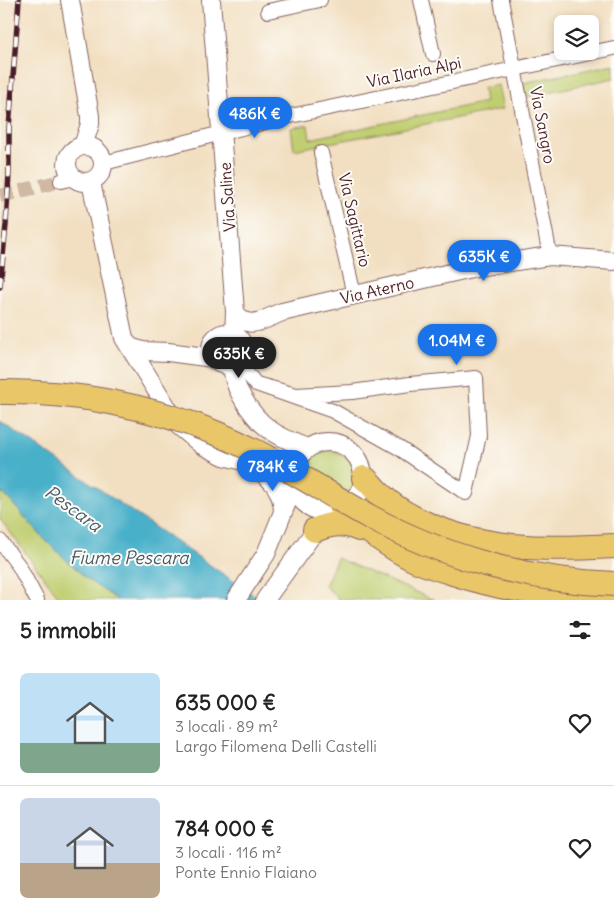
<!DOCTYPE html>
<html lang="it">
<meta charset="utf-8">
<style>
body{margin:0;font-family:Delius,sans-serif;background:#f6f6f6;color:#222;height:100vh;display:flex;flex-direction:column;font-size:19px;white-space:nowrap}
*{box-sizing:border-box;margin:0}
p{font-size:16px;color:#767676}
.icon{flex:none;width:28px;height:28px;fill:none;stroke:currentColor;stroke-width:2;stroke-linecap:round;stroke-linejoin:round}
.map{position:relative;height:600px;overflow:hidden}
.sheet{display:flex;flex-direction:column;background:#fff;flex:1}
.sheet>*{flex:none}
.fabs{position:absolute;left:554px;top:15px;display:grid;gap:10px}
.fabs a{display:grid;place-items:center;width:45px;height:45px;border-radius:8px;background:#fff;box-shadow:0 2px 8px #0003;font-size:25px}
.price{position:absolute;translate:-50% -42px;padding:0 11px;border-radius:18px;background:#1a73e8;color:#fff;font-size:16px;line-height:32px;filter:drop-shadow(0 1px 2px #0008)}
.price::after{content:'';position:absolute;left:50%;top:30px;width:15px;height:11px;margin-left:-8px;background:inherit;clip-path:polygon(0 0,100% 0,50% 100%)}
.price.on{background:#222;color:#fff}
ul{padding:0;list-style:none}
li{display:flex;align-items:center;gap:15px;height:125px;padding:0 20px}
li+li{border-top:1px solid #e0e0e0}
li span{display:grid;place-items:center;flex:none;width:140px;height:100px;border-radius:8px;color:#555}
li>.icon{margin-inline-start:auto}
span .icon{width:60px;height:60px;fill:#fffc;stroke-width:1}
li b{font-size:21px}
h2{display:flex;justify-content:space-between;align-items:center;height:60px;padding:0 20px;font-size:21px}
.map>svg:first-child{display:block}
.green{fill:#bfce70;stroke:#84764e}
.water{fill:#4ab0c9;stroke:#4a687a}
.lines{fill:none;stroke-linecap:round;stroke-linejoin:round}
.minor-tunnel{stroke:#d0b9a3;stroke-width:14;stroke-dasharray:14 7;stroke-linecap:butt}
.minor-casing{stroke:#856260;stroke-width:16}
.tertiary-casing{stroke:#856260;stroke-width:20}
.trunk-casing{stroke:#856260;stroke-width:26}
.minor{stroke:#fff;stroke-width:14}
.tertiary{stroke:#fff;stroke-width:18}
.trunk{stroke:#e9c769;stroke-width:24}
.rail-casing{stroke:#4a1f2b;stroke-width:5.5}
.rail{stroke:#fdfcf7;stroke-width:4;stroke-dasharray:11;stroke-linecap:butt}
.trunk-bridge-casing{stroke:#856260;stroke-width:26;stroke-linecap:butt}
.trunk-bridge{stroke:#e9c769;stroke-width:24}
.labels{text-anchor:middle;stroke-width:4;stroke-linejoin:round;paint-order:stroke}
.street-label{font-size:16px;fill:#4a1f2b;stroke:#fdfcf7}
.water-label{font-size:18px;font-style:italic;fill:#4a596a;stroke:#fdfcf7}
</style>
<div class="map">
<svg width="614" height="600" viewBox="0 0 614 600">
<rect width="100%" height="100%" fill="#fdfcf7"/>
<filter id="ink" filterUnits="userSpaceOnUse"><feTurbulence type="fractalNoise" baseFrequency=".02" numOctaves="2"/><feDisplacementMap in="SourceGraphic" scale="10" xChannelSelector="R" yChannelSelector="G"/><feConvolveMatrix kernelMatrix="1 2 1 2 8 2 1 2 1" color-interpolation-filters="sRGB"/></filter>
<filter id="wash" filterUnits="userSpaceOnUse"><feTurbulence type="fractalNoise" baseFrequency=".0096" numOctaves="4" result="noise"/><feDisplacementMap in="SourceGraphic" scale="20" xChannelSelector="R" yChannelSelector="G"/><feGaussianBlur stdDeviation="1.12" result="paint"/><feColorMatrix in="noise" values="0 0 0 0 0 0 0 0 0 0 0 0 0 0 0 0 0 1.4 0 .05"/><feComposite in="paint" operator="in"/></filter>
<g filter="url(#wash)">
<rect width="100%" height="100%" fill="#f2dfc1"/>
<path class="green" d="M614,64v14l-88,19 -3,-14z
M498,85l5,24 -209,41 -3,-22 17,-3 2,14 18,-4 157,-33 -2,-14z
M324,450c22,0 43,21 28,42 -2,2 -7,4 -10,6 -13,6 -23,11 -34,-3 -4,-4 -4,-8 -4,-14 -1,-19 1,-25 20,-31z
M0,493l4,1 41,46 43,40 30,20h-57l-61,-81z
M337,558l97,42h1h-97v-2l-13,-12z"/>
<path class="water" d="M0,421l261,179h-143l-30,-20 -43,-40 -41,-46 -4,-1z"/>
</g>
<g filter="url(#ink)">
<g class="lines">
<path class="minor-tunnel" d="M0,196l61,-15"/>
<g class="minor-casing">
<path id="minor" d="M421,0l12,54
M501,0l49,256
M268,11l52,-11
M321,153l33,142
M104,163l177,-45 333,-70
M61,181l12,-3
M237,362l19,22 77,27 66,37 67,45 13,-57 -3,-58 -66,6 -58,8 -56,3 -40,-11
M0,541l19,25 18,34"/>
</g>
<g class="tertiary-casing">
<path id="tertiary" d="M70,0l20,116v8l-7,22
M211,0l24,312 -1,23
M67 164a18 18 0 1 1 36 0a18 18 0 1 1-36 0Z
M91,182l33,156 54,87 24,20 22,11 50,13
M235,312c14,20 29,7 47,0l194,-45 74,-11 64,5
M211 349a16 16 0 1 1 32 0a16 16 0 1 1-32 0Z
M130,347l13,4 25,1 45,6
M233,364c-1,11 3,23 9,33 17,30 34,39 65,51
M293 477a35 35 0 1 1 70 0a35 35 0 1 1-70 0Z
M253,467c19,11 29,22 30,44
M236,600l30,-46 28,-69
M265,600l57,-79"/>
</g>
<g class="trunk-casing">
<path id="trunk" d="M364,478c6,4 10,11 16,16 10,10 22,18 34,24 63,33 132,32 200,28
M342,514c25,13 47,34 71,45 13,6 27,10 40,14 52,17 106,25 161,26
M315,530c17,-7 28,-8 44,-1"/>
</g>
<use href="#minor" class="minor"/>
<use href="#tertiary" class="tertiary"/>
<use href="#trunk" class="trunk"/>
<g class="rail-casing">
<path id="rail" d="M0,287l6,-62 3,-52v-45l10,-128"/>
</g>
<use href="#rail" class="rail"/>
<g class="trunk-bridge-casing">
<path id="trunk-bridge" d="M0,392c74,-1 150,14 218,42 53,22 100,54 150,82 75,41 160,65 246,68"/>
</g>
<use href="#trunk-bridge" class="trunk-bridge"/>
</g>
</g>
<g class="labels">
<g class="street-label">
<text transform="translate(414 72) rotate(-12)" y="6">Via Ilaria Alpi</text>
<text transform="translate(543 125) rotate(79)" y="6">Via Sangro</text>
<text transform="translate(227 197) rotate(-94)" y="6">Via Saline</text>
<text transform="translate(355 220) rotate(77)" y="6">Via Sagittario</text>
<text transform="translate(377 290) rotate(-13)" y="6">Via Aterno</text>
</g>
<g class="water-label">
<text transform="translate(73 509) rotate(36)" y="6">Pescara</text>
<text x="129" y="564">Fiume Pescara</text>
</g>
</g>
</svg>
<div class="fabs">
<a><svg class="icon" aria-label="layers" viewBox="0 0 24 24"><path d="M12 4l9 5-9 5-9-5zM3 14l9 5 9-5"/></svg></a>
</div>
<b class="price" style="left:255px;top:139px">486K €</b>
<b class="price" style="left:484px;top:282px">635K €</b>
<b class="price" style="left:457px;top:366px">1.04M €</b>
<b class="price on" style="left:239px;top:379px">635K €</b>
<b class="price" style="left:273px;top:492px">784K €</b>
</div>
<section class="sheet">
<h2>5 immobili<svg class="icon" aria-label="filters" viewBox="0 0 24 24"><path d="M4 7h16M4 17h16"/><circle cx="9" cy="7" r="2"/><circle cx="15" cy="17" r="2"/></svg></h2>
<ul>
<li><span style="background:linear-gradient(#bfe0f5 70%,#7fa58c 0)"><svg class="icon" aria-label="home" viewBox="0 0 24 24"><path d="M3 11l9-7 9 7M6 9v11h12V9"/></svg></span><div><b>635 000 €</b><p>3 locali · 89 m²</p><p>Largo Filomena Delli Castelli</p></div><svg class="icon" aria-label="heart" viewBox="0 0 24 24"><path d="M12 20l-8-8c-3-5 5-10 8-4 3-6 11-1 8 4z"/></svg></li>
<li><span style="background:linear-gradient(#c9d6e8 65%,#b9a48a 0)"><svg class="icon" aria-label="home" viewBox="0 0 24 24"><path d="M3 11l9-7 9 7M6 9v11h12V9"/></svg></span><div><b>784 000 €</b><p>3 locali · 116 m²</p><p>Ponte Ennio Flaiano</p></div><svg class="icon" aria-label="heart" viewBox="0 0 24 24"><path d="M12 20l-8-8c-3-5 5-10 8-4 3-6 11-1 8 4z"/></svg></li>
</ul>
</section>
